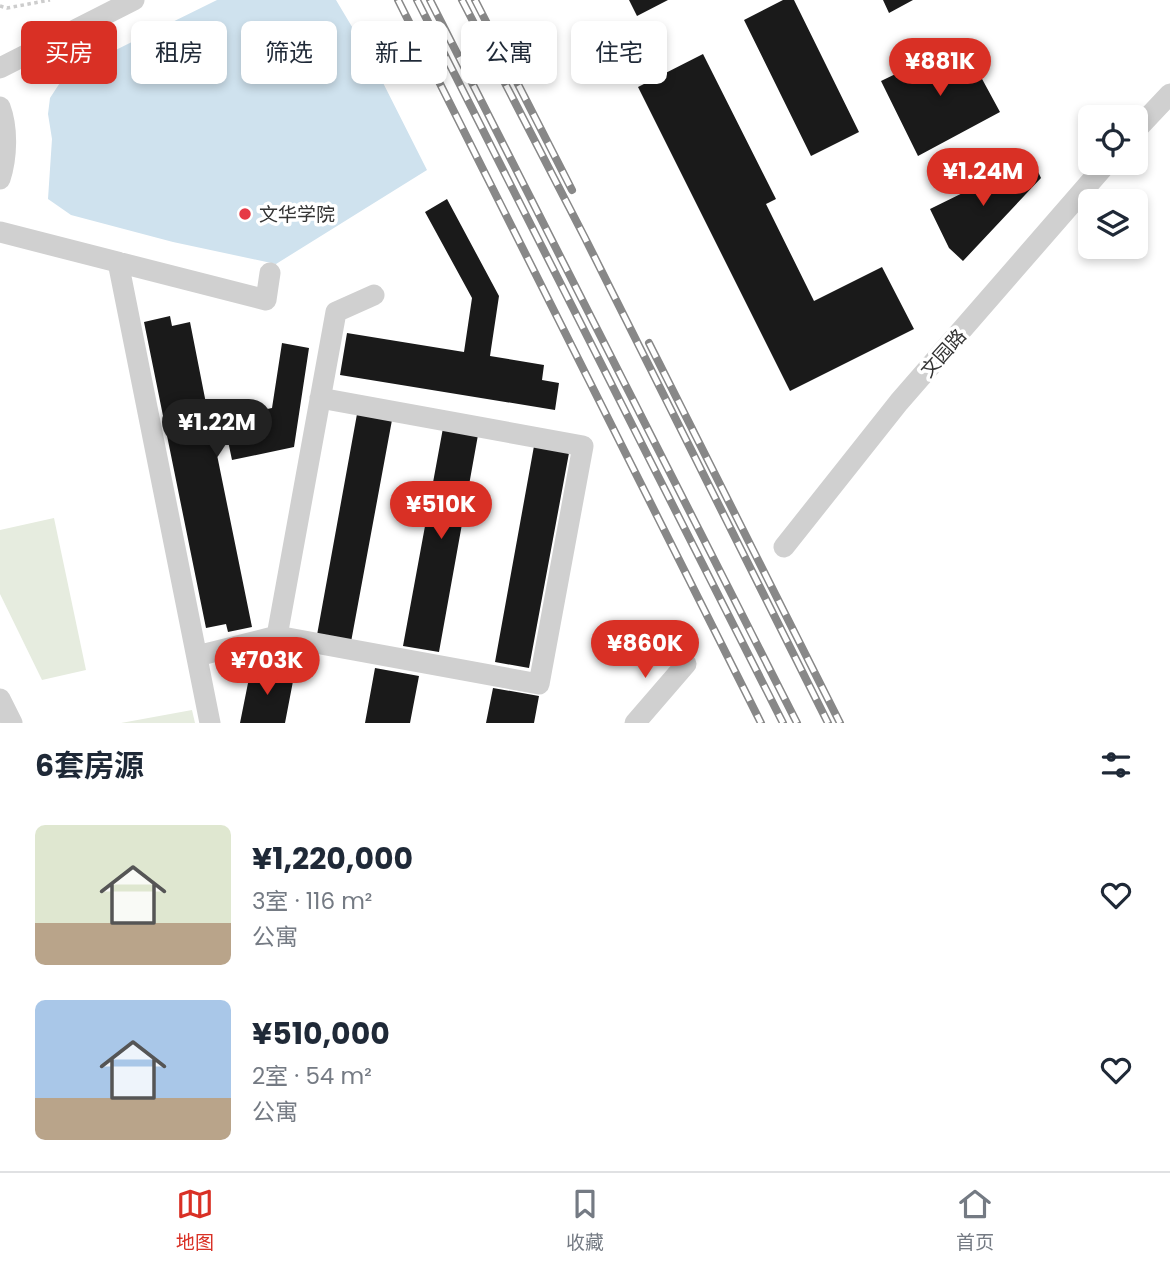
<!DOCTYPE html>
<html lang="zh">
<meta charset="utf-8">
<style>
body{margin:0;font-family:Poppins,"Noto Sans SC",sans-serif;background:#f6f6f7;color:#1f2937;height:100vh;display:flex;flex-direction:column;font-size:26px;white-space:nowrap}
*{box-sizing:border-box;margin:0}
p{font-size:23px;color:#747a83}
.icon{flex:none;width:38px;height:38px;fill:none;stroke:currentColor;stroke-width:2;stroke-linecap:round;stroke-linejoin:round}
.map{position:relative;height:723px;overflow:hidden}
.sheet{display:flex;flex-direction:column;background:#fff;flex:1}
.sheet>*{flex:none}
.top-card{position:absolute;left:21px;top:21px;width:700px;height:63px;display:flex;gap:14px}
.controls{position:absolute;left:1078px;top:105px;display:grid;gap:14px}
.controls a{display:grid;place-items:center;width:70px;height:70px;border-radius:10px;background:#fff;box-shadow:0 4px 10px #0003;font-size:35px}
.price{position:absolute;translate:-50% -60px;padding:0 16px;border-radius:24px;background:#d93025;color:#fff;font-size:23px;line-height:46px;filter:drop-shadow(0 2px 4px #0008)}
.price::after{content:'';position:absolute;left:50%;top:42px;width:21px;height:16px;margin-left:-10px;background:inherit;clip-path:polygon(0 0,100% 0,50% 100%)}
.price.current{background:#222;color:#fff}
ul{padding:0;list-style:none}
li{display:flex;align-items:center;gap:21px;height:175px;padding:0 35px}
li span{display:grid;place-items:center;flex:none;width:196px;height:140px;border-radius:10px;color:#555}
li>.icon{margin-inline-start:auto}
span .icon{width:84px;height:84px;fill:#fffc;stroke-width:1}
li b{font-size:30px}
h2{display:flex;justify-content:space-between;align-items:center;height:84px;padding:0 35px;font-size:30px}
.pill{padding:0 24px;border-radius:10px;background:#fff;box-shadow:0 4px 10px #0003;font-size:24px;line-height:63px}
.pill.current{background:#d93025;color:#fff}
.menu{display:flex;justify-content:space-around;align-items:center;height:98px;border-top:2px solid #e0e1e3;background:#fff;font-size:19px;color:#747a83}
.menu a{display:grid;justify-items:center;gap:4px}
.menu .current{color:#d93025}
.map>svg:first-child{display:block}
.green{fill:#e6ecdf}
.water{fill:#cfe2ee}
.building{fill:#1a1a1a}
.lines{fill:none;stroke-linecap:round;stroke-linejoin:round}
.path{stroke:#cdcdcd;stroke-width:3.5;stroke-dasharray:3.5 3.5;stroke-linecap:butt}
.minor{stroke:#d0d0d0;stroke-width:21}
.rail-casing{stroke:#888;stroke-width:8}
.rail{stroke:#fff;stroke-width:5;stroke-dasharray:16;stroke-linecap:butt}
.poi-dot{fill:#e63946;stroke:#fff;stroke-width:2.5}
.labels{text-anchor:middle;stroke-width:7;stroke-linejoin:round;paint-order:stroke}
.poi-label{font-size:19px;fill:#333;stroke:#fff;text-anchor:start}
.street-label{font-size:19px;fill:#333;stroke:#fff}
</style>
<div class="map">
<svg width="1170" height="723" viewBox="0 0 1170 723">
<rect width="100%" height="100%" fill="#fff"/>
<path class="green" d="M54,518l32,152 -44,10 -42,-86v-64z
M192,710l3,13h-74z"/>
<path class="water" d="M217,0h119l34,57 57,113 -151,94 -103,-22 -102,-27 -23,-16 4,-60 -4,-25 2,-16 15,-23z"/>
<path class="building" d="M629,0h39l-31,16z
M783,0h11l65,132 -48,24 -67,-136z
M883,0h30l-24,13z
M962,42l38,70 -82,44 -37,-75z
M703,54l73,145 -10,5 48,97 68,-34 32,62 -124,62 -152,-304z
M1032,159l9,19 -78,83 -14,-13 -19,-39z
M447,199l52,97 -9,60 54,9 -2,15 17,3 -4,27 -215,-35 7,-42 117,19 8,-54 -47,-86z
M170,316l2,10 18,-4 23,117 14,-4 -3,-17 48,-10 10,-65 27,5 -15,99 -62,13 -4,-19 -13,4 37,182 -24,5 -2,-8 -20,4 -62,-306z
M357,414l35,6 -41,222 -34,-7z
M443,428l35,7 -39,217 -36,-6z
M534,446l35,7 -40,215 -34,-6z
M251,668l43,8 -9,47h-45z
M375,668l44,8 -9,47h-45z
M493,688l46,8 -5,27h-48z"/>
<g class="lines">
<path class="path" d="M0,6l7,2 43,-8"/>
<path class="minor" d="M0,68l134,-68
M0,107c8,21 7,51 0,72
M1136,130l34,-36
M0,232l266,68 4,-27
M118,262l92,461
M784,547l115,-145 208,-239
M277,636l262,48 44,-238 -263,-48
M197,656l80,-20 59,-324 38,-17
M0,699l12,24
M635,723l51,-59"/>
<g class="rail-casing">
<path id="rail" d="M398,0l363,723
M417,0l366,723
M430,0l367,723
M462,0l123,238 243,485
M475,0l97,190
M649,343l191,380"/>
</g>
<use href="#rail" class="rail"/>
</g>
<circle class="poi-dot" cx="245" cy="214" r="7"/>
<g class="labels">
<g class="poi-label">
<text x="259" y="221">文华学院</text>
</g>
<g class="street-label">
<text transform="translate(943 353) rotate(-48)" y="7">文园路</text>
</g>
</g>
</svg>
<div class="controls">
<a><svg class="icon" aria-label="locate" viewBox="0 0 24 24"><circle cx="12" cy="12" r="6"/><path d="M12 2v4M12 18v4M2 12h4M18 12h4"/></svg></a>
<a><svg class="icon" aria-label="layers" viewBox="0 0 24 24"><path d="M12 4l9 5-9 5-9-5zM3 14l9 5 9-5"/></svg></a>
</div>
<b class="price" style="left:940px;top:98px">¥881K</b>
<b class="price" style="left:983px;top:208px">¥1.24M</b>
<b class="price current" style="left:217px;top:459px">¥1.22M</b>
<b class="price" style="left:441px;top:541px">¥510K</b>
<b class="price" style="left:645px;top:680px">¥860K</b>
<b class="price" style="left:267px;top:697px">¥703K</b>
<div class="top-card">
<a class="pill current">买房</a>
<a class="pill">租房</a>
<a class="pill">筛选</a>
<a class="pill">新上</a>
<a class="pill">公寓</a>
<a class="pill">住宅</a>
</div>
</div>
<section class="sheet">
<h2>6套房源<svg class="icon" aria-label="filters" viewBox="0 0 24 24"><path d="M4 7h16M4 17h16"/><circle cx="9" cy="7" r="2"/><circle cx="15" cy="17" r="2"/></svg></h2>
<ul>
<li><span style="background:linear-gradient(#dfe7d0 70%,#b9a48a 0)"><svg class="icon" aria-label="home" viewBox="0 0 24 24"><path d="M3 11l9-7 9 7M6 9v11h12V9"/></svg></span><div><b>¥1,220,000</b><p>3室 · 116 m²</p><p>公寓</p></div><svg class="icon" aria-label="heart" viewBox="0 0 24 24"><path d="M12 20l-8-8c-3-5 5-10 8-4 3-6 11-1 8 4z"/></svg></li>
<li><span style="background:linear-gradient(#a9c7e8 70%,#b9a48a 0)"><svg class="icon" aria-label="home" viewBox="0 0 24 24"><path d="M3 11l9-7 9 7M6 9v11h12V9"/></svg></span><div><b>¥510,000</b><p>2室 · 54 m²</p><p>公寓</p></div><svg class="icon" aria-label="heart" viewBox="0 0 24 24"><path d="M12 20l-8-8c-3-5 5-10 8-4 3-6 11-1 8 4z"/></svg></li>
</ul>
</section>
<nav class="menu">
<a class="current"><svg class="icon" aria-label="map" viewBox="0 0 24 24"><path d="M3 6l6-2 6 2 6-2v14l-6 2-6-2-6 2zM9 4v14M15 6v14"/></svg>地图</a>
<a><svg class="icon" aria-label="saved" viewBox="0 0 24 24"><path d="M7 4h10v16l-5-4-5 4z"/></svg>收藏</a>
<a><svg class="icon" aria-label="home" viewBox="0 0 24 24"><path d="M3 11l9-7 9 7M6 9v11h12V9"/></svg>首页</a>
</nav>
